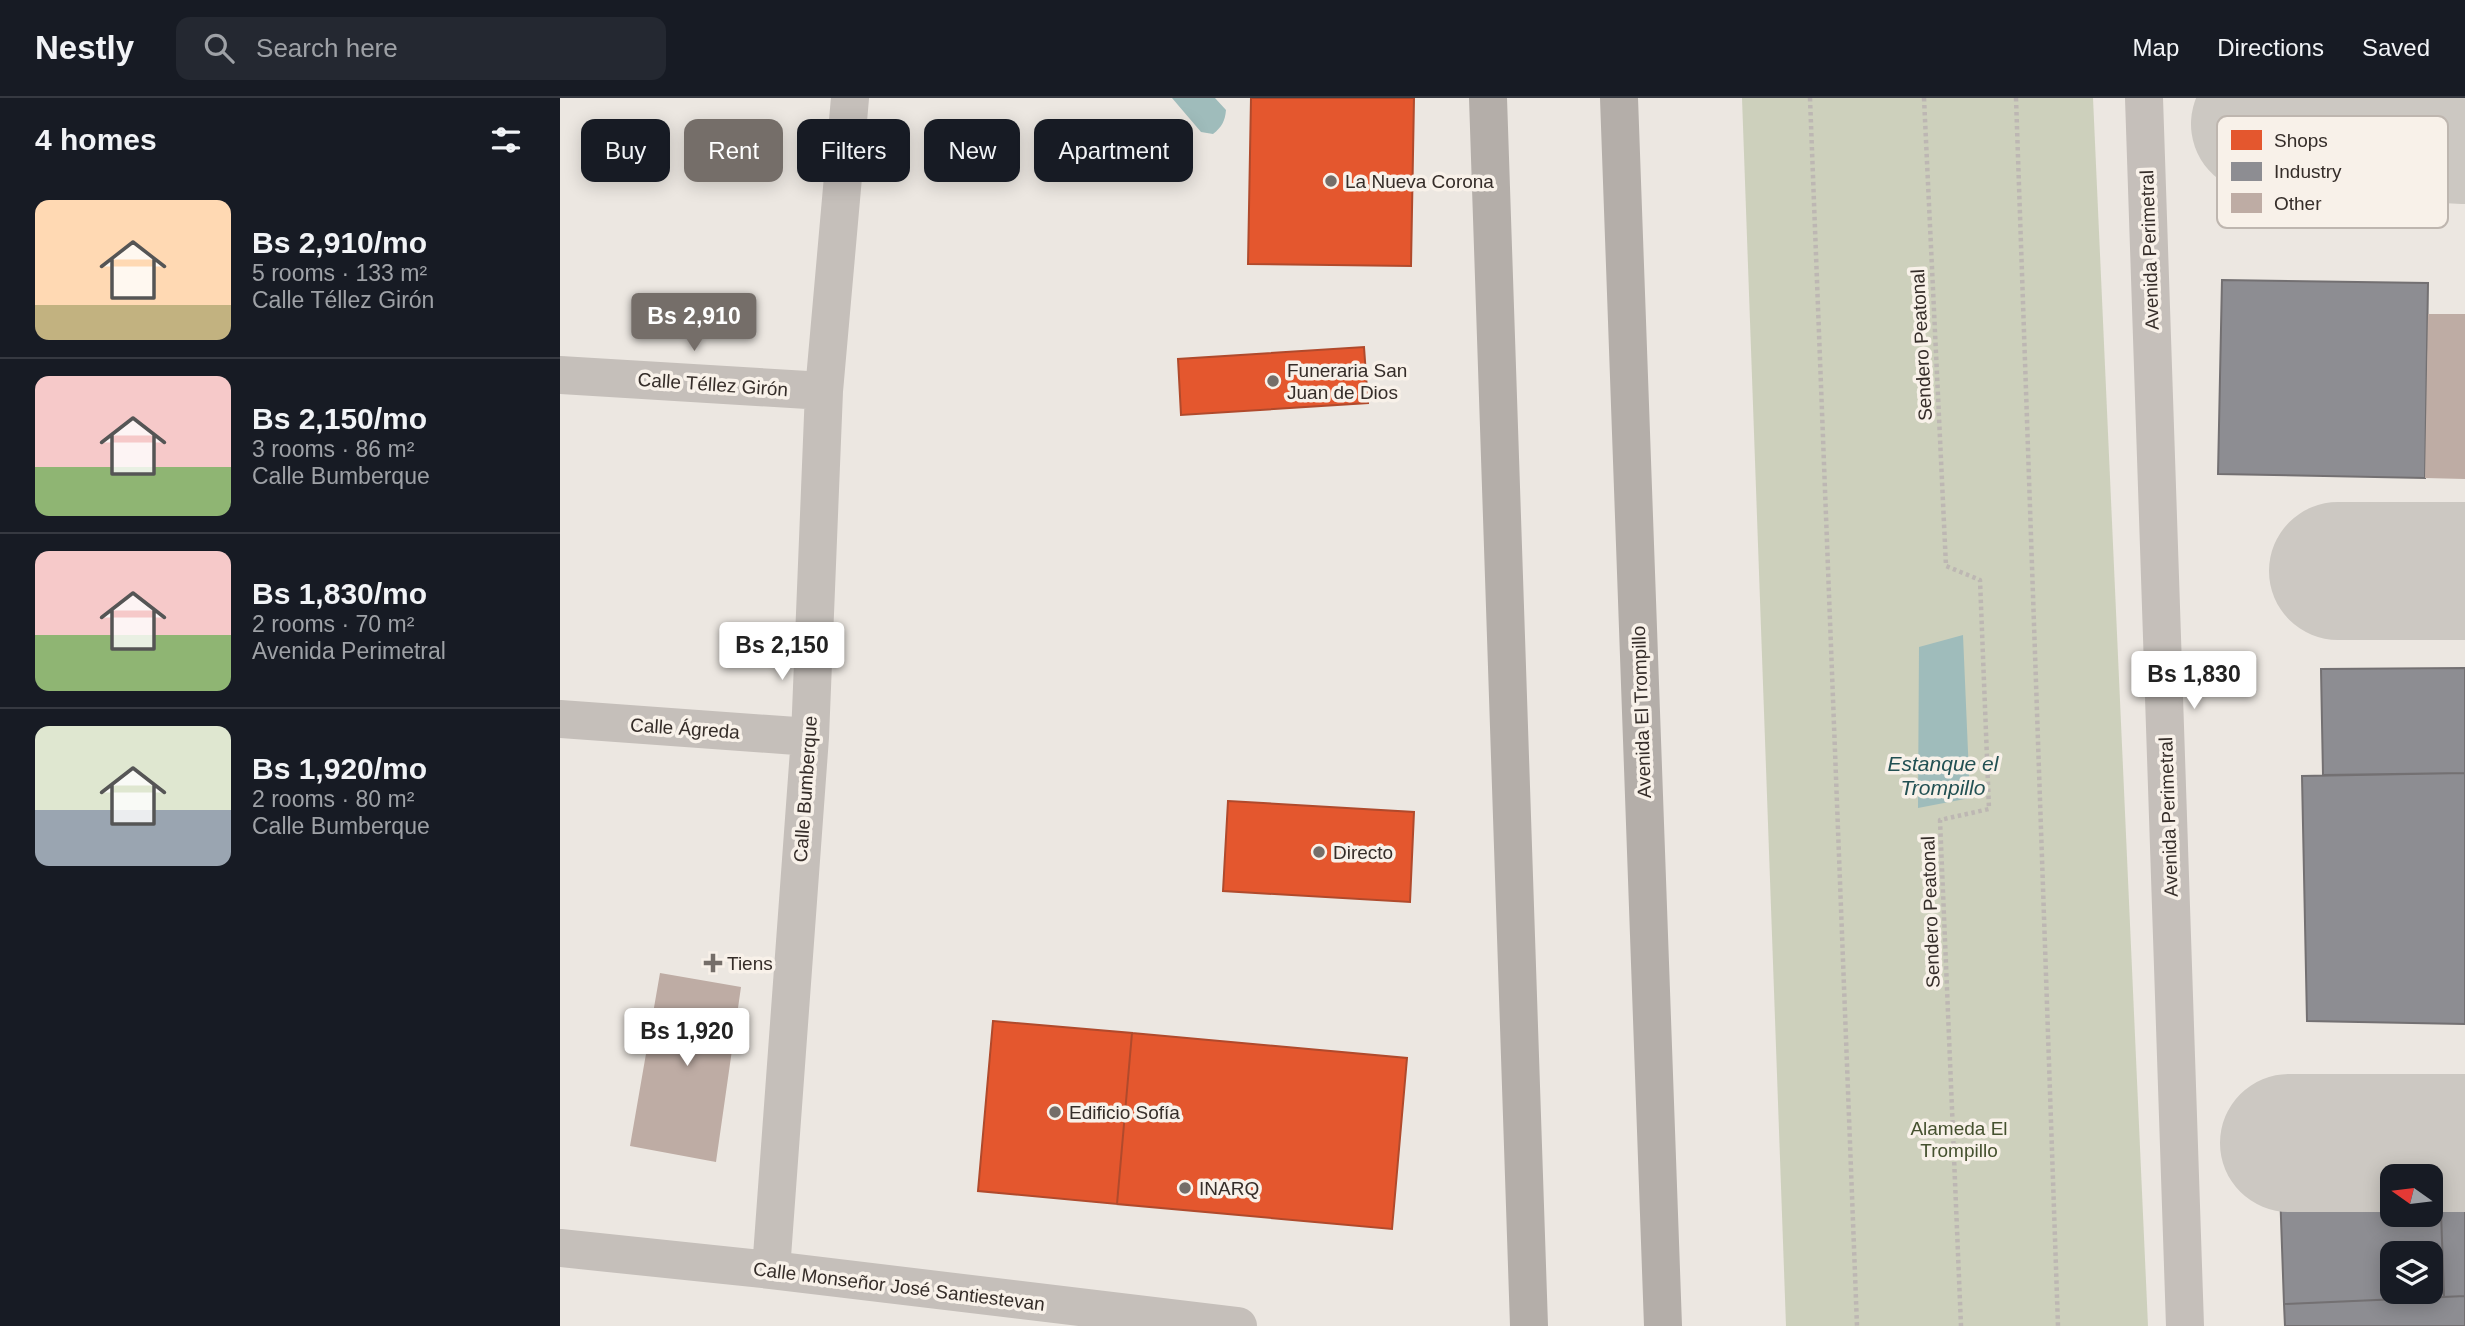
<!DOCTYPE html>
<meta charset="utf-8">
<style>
body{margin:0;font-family:Arial,sans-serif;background:#242831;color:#f1f3f6;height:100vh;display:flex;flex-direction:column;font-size:26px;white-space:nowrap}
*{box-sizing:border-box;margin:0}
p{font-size:23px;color:#9ea1a6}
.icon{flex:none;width:38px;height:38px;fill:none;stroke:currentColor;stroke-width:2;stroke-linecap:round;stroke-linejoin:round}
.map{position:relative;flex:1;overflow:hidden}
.drawer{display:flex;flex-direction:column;background:#171b24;width:560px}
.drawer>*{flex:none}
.top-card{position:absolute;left:21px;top:21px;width:665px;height:63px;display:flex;gap:14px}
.needle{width:46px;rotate:284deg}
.fabs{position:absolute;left:1820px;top:1066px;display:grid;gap:14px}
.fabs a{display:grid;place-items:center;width:63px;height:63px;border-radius:14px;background:#171b24;box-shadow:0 4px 18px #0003;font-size:35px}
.price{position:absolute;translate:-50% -60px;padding:0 16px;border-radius:7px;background:#fff;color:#222;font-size:23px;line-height:46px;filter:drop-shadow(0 2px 4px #0008)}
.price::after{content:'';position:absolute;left:50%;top:42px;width:21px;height:16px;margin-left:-10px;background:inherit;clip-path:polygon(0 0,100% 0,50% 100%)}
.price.active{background:#756e69;color:#fff}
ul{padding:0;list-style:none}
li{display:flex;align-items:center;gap:21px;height:175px;padding:0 35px}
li+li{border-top:2px solid #363941}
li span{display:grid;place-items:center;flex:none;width:196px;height:140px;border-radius:14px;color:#555}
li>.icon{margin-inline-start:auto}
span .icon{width:84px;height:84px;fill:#fffc;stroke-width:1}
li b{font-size:30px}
h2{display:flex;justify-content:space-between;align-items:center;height:84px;padding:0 35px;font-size:30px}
.tag{padding:0 24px;border-radius:14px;background:#171b24;box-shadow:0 4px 18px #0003;font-size:24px;line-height:63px}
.tag.active{background:#756e69;color:#fff}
header{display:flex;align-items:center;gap:42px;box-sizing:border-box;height:98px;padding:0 35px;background:#171b24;border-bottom:2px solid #363941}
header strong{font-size:33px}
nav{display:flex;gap:38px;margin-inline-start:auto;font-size:24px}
.search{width:490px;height:63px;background:#242831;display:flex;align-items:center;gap:18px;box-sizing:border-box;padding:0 24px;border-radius:14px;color:#9ea1a6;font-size:26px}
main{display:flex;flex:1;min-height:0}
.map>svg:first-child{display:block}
.green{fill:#cdd0bc}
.water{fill:#9fbcbb}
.shops{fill:#e4572e;stroke:#b04a2c;stroke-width:2}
.industry{fill:#8d8d92;stroke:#737072;stroke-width:2;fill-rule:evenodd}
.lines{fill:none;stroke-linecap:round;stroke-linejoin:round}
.taxiway{stroke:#ccc8c2;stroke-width:138}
.building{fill:#beaca4}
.path{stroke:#bdb7b3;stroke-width:4.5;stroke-dasharray:3.5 3.5;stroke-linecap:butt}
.street{stroke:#c5bfba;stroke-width:38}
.primary{stroke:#b4aea9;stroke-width:38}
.poi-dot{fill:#756e69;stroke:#f8f1e9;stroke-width:2.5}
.labels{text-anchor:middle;stroke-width:7;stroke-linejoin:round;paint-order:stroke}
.poi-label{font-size:19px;fill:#352d29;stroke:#f8f1e9;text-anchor:start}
.street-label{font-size:19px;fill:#352d29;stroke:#f8f1e9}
.park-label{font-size:19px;fill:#45512f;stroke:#f8f1e9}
.water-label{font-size:21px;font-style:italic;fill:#225053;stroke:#f8f1e9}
.key{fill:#f8f1e9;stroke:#beb6af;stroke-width:2}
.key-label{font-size:19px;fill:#352d29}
</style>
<header>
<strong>Nestly</strong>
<div class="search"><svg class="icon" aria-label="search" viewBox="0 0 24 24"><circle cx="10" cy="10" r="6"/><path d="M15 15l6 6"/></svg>Search here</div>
<nav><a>Map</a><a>Directions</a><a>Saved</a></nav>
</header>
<main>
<section class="drawer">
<h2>4 homes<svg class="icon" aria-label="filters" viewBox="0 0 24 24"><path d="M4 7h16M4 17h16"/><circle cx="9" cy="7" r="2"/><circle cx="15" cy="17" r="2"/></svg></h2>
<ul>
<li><span style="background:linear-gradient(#ffd9b3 75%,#c2b280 0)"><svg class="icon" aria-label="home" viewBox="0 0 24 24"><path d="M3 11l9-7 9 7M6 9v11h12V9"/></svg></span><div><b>Bs 2,910/mo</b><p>5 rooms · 133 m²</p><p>Calle Téllez Girón</p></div></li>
<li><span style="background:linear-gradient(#f6c9c9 65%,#8fb573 0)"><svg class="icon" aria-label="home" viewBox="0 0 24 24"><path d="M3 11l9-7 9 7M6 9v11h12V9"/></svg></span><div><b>Bs 2,150/mo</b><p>3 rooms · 86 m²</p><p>Calle Bumberque</p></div></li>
<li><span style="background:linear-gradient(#f6c9c9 60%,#8fb573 0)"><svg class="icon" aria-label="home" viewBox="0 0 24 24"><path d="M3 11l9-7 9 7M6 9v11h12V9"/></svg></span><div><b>Bs 1,830/mo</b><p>2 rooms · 70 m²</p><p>Avenida Perimetral</p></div></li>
<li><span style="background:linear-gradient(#dfe7d0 60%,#9aa5b1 0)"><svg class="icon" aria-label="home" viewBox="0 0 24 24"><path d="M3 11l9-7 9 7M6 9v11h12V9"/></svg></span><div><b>Bs 1,920/mo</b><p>2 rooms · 80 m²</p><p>Calle Bumberque</p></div></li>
</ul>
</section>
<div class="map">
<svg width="1905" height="1228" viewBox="0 0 1905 1228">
<rect width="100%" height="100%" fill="#ece7e1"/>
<path class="green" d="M1182,0h351l55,1228h-362z"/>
<path class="water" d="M612,0h43l11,12c-1,11 -4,17 -13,24l-12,-2z
M1403,537l7,163 -52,10 1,-161z"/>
<path class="shops" d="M691,0h163l-3,168 -163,-2z
M804,249l4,56 -187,12 -3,-56z
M668,703l186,11 -4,90 -187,-11z
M433,923l139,12 -15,171 -139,-13z
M572,935l275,25 -15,171 -275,-25z"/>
<path class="industry" d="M1662,182l206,3 -3,195 -207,-4z
M1905,570v105l-142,2 -2,-106z
M1905,675v251l-158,-3 -5,-245z
M1905,1084v114l-21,1 -4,-114z
M1880,1085l4,114 -160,7 -4,-114 112,-5v29h39v-30zM1832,1155h39v39h-39z
M1905,1198v30h-180l-1,-22z"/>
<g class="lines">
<path class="taxiway" d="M1700,26l205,11
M1778,473h127
M1729,1045h176"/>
</g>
<path class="building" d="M1868,216h37v165l-40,-1z
M100,875l81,14 -25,175 -86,-16z"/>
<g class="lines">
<path class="path" d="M1250,0l47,1228
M1364,0l22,468 34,14 9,229 -49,11 21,506
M1456,0l42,1228"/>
<path class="street" d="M1584,0l41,1228
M0,277l264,16
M0,621l250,18
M0,1150l211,22 467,56
M211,1172l39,-533 14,-346 26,-293"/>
<path class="primary" d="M928,0l41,1228
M1059,0l44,1228"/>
</g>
<g class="poi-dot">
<circle cx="771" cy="83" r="7"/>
<circle cx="713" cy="283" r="7"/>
<circle cx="759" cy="754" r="7"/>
<path d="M149.5 854.5h7v7h7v7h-7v7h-7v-7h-7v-7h7z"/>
<circle cx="495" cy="1014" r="7"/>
<circle cx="625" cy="1090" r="7"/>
</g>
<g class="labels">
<g class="poi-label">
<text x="785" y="90">La Nueva Corona</text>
<text x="727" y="279">Funeraria San<tspan x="727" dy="22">Juan de Dios</tspan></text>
<text x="773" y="761">Directo</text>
<text x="167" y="872">Tiens</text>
<text x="509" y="1021">Edificio Sofía</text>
<text x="639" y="1097">INARQ</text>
</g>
<g class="street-label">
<text transform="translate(1589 152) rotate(-92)" y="7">Avenida Perimetral</text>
<text transform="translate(1361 247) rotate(-93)" y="7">Sendero Peatonal</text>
<text transform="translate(153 286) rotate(4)" y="7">Calle Téllez Girón</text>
<text transform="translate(1081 614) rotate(-92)" y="7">Avenida El Trompillo</text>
<text transform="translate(125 630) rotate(4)" y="7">Calle Ágreda</text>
<text transform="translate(245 691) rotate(-86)" y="7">Calle Bumberque</text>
<text transform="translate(1608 719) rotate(-92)" y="7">Avenida Perimetral</text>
<text transform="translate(1370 814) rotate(-92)" y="7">Sendero Peatonal</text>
<text transform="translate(339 1188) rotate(7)" y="7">Calle Monseñor José Santiestevan</text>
</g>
<g class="park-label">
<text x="1399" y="1037">Alameda El<tspan x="1399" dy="22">Trompillo</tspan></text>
</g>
<g class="water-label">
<text x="1383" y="673">Estanque el<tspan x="1383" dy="24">Trompillo</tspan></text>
</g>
</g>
<rect x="1657" y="18" width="231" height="112" rx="10" class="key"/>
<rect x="1671" y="32" width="31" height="20" fill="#e4572e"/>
<rect x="1671" y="64" width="31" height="19" fill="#8d8d92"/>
<rect x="1671" y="95" width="31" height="20" fill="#beaca4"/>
<g class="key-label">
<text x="1714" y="49">Shops</text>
<text x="1714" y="80">Industry</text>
<text x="1714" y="112">Other</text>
</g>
</svg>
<div class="fabs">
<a><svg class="needle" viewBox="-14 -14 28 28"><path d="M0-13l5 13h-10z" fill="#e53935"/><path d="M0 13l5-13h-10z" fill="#9ea1a6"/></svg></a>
<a><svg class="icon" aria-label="layers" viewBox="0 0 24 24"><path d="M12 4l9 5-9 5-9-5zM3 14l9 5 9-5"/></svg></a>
</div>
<b class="price active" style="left:134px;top:255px">Bs 2,910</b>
<b class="price" style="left:222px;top:584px">Bs 2,150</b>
<b class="price" style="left:1634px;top:613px">Bs 1,830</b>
<b class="price" style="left:127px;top:970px">Bs 1,920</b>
<div class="top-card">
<a class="tag">Buy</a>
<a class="tag active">Rent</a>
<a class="tag">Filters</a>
<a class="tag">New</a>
<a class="tag">Apartment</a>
</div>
</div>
</main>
